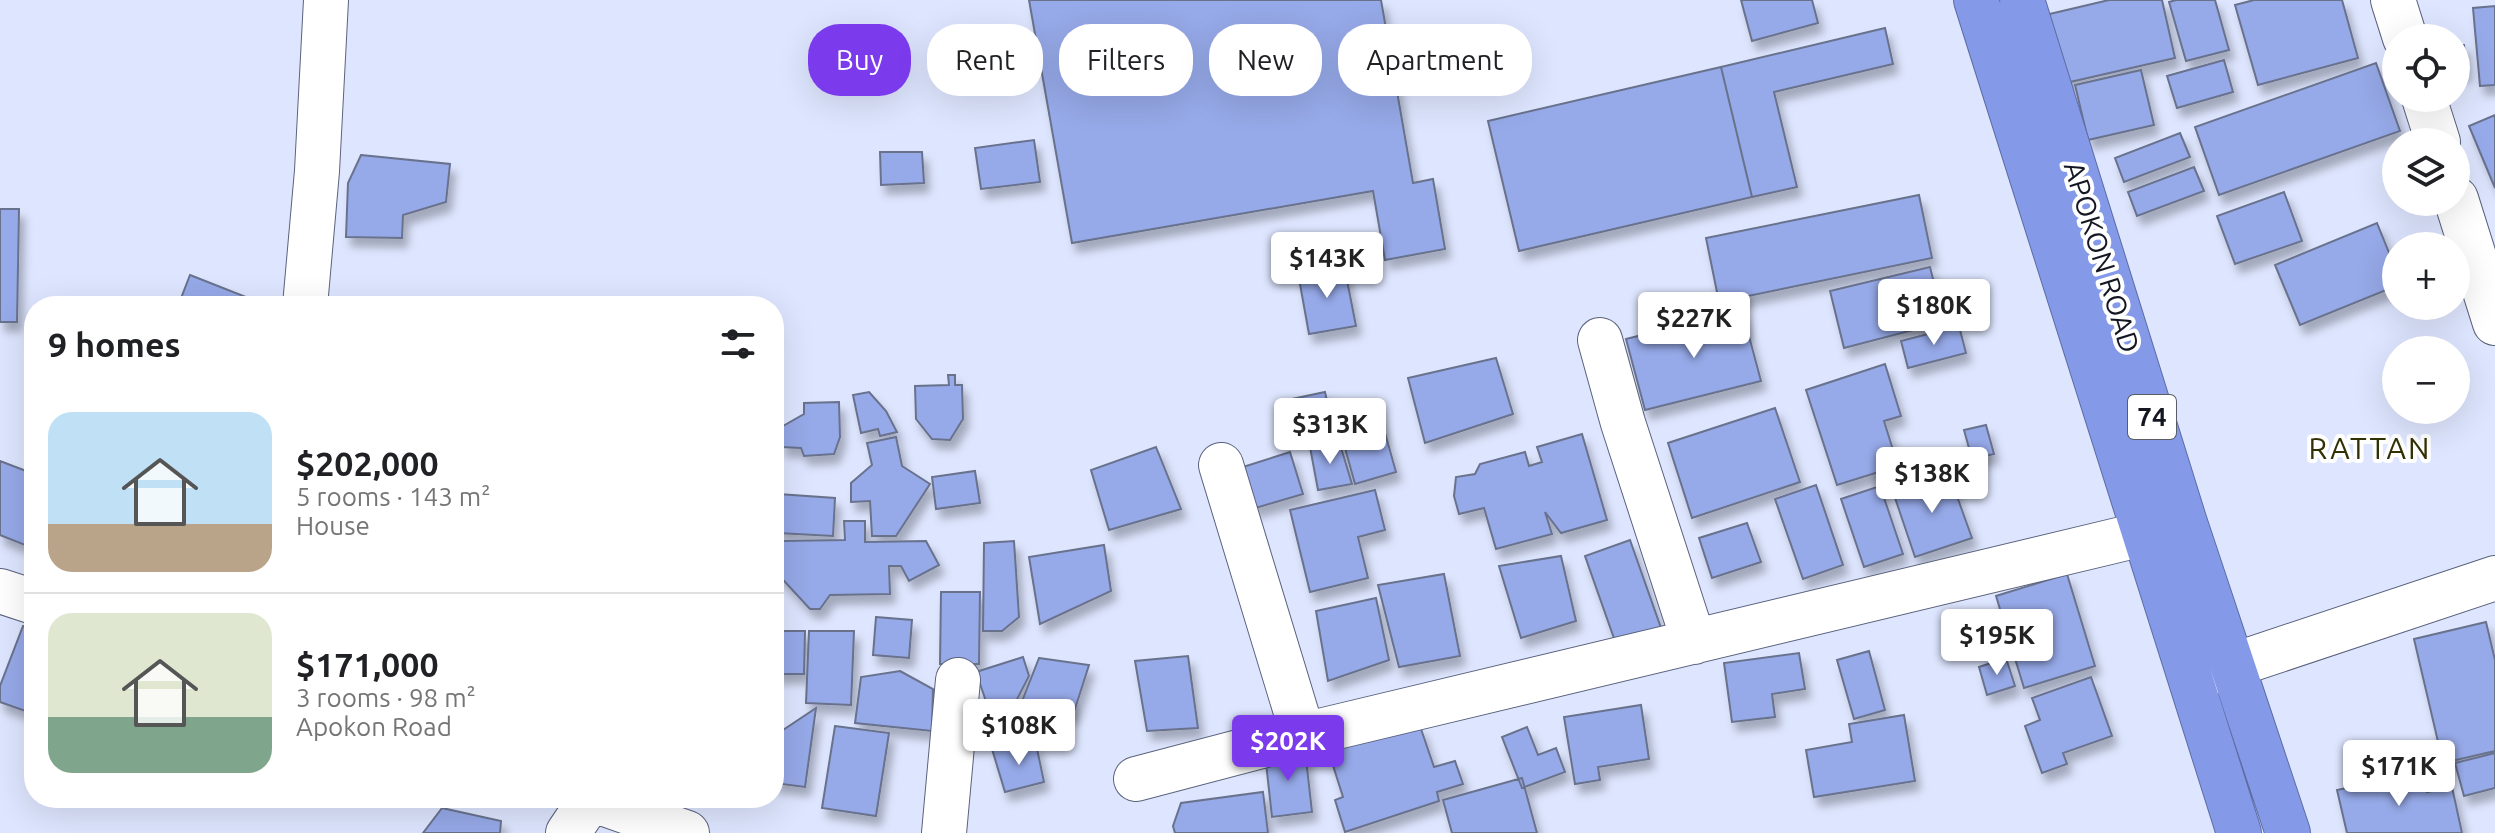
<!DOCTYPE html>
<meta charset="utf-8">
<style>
body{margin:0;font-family:Ubuntu,sans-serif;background:#f2f2f2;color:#202124;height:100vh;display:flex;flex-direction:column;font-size:30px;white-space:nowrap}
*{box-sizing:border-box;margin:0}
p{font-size:26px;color:#757577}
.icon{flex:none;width:44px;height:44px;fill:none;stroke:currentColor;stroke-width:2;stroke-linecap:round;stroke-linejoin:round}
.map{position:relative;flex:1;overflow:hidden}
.sheet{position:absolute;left:24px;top:296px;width:760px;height:512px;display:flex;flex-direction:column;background:#fff;border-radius:32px;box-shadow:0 8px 32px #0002}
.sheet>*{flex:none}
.guide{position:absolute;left:808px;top:24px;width:760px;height:72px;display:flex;gap:16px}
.fabs{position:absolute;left:2382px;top:24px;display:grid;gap:16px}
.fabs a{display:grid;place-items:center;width:88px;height:88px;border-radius:50%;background:#fff;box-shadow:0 8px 32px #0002;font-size:40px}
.price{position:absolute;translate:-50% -68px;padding:0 18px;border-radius:8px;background:#fff;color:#222;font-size:26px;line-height:52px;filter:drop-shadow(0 2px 4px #0008)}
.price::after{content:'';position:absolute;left:50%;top:48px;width:24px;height:18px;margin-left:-12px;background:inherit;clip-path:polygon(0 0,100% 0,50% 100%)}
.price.current{background:#7c3aed;color:#fff}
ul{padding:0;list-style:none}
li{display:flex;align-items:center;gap:24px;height:200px;padding:0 24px}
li+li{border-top:2px solid #e0e0e0}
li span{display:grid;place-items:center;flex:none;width:224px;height:160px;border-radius:24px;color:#555}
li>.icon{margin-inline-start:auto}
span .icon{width:96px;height:96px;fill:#fffc;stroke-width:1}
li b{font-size:34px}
h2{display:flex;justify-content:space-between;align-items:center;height:96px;padding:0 24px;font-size:34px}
.chip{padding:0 28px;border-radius:32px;background:#fff;box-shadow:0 8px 32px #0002;font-size:28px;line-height:72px}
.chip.current{background:#7c3aed;color:#fff}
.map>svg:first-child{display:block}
.building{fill:#96a9e8;stroke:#69728d;stroke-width:2;filter:url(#shadow)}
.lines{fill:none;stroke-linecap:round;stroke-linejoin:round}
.minor-casing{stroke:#5a627d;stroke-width:46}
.highway-casing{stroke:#5d6ca3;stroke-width:46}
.minor{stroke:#fff;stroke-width:44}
.highway{stroke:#849ae9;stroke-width:44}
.labels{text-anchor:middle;stroke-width:8;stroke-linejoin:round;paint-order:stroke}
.shield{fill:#fff;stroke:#5a5d64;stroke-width:2}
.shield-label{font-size:26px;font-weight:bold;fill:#141722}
.street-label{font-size:28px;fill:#141722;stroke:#fff}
.neighbourhood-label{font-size:30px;letter-spacing:2px;fill:#323005;stroke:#fff}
</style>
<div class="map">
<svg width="2495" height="833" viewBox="0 0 2495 833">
<defs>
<filter id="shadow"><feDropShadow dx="5" dy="9" stdDeviation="4" flood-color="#0004"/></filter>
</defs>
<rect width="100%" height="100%" fill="#dee6ff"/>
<path class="building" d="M1029,0h352l32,183 20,-4 12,70 -60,11 -12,-69 -301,52z
M1741,0h71l6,23 -66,18z
M2109,0h53l13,58 -118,27 -16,-69z
M2176,0h39l14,50 -43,11 -17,-59z
M2254,0h88l16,58 -100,27 -23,-80z
M2495,6v79l-15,1 -7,-78z
M1885,28l8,36 -119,28 23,95 -45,10 -31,-130z
M2456,45h8l2,27 -10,1z
M2224,60l9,32 -56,16 -10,-32z
M2376,63l24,68 -181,64 -24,-68z
M1721,67l31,130 -233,54 -31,-130z
M2141,70l13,55 -66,15 -13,-55z
M2495,115v73l-26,-62z
M2180,133l10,24 -66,25 -9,-24z
M1034,140l6,42 -59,7 -6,-41z
M880,152h42l2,31 -43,2z
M361,155l89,9 -4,38 -43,13 -1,23 -56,-1 2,-54z
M2194,167l10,24 -67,25 -9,-24z
M2284,192l18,49 -67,23 -18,-48z
M1919,195l13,63 -213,44 -13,-64z
M0,209h19l-2,113h-17z
M2377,223l19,47v16l-96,39 -25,-60z
M1344,265l12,61 -47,8 -11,-61z
M1930,267l14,55 -100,26 -14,-57z
M190,275l56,22 -4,9h-64z
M1742,310l19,71 -116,29 -19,-71z
M1959,326l7,27 -58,15 -7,-27z
M1496,358l17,56 -88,29 -17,-65z
M1885,364l16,52 -17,5 14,45 -61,19 -31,-95z
M948,375h7v10h7l1,34 -13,21 -18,-1 -16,-20 -1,-33 34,-1z
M869,392l17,19 11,21 -17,4 -2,-7 -17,4 -8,-38z
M1325,392l7,31 -38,9 -7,-32z
M1376,401l20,71 -41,12 -20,-72z
M839,402l1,35 -6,17 -30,2 -3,-8 -20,-1 2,-21 21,-12v-11z
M1775,408l25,74 -108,36 -24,-75z
M1986,425l8,29 -22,5 -8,-29z
M1582,434l25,86 -46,13 -16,-21 7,22 -56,15 -12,-41 -25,6 -5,-18 2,-19 19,-3 5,-10 45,-12 4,14 13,-4 -5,-15z
M896,437l6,29 28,18 -34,52h-24l-2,-35 -19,1v-19l21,-18 -5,-22z
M1339,441l13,43 -34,6 -8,-43z
M1156,447l25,62 -72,21 -18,-60z
M1290,452l13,42 -51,15 -12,-41z
M0,461l34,13v47l-9,24 -25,-10z
M975,471l5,32 -44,6 -4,-32z
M1949,474l23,64 -57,19 -22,-65z
M1816,485l27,80 -40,14 -28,-80z
M1880,486l23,68 -39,13 -23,-68z
M1375,490l10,40 -27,7 10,41 -58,14 -20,-82z
M778,494l57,4 -2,38 -55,-3 -4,-7v-31z
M844,521h21v21l61,-1 13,24 -30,16 -8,-15h-12l1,28 -60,1 -10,14h-10l-36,-39v-19h6v-10l65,-1z
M1747,523l14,39 -49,16 -13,-40z
M1630,540l31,88 -45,16 -31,-88z
M1014,541l5,76 -17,14h-19l1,-88z
M1104,545l7,46 -71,33 -11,-67z
M1561,556l15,65 -55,17 -22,-72z
M1444,574l16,82 -61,11 -21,-82z
M2067,574l28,92 -71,22 -28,-92z
M941,592h39l-1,72h-39z
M1376,598l13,62 -61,21 -12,-70z
M876,617l36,3 -3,38 -36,-3z
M2486,622l9,38v91l-52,12 -29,-124z
M23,626l11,4v84l-34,-12v-16z
M774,631h31l-1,43h-30z
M809,631h45l-3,74 -45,-2z
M1869,651l16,59 -31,9 -17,-59z
M1799,653l6,36 -33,5 3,23 -43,5 -8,-59z
M1188,656l10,72 -51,3 -12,-70z
M1023,657l6,19 -17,33 -21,7 -15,-44z
M1039,658l50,7 -16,50 -54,-6z
M2006,658l9,28 -28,9 -8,-28z
M900,671l33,18 -1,42 -77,-8 6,-46z
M2091,677l21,59 -49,17 4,11 -25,9 -17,-47 15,-6 -8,-22z
M1641,705l8,54 -51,8 2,13 -25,4 -11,-67z
M816,708l-11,79 -31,-4 3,-49z
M1904,715l11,66 -101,16 -8,-47 46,-8 -3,-18z
M835,726l54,7 -13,83 -54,-8z
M1420,726l14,41 21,-6 8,23 -26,8 2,9 -94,31 -10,-32 8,-3 -13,-41 8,-3 -5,-16z
M1527,727l11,28 18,-7 9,24 -43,16 -20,-51z
M1036,744l8,38 -39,10 -13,-43z
M1305,750l7,62 -40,5 -7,-63z
M2495,753v35l-31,8 -9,-33z
M2422,772l5,20 25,-5 10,46h-115l-10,-43z
M1522,778l15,55h-85l-9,-33z
M1263,792l5,41h-93l-2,-7 8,-23z
M442,808l59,13 -1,12h-77z"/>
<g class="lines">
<g class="minor-casing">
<path id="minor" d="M2393,0l12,38
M2424,98l14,44
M2456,199l39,124
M305,306l12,-135 9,-171
M1600,340l23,83 71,219
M1221,465l82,270
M0,591l34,11
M2198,677l297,-99
M1136,779l167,-44 840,-201 36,-12
M588,798l99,35
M568,833l23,-34
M944,833l14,-153"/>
</g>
<g class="highway-casing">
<path id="highway" d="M1976,0l263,833
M2022,0l162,520 104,313"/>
</g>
<use href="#minor" class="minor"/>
<use href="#highway" class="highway"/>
</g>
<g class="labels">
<rect class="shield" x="2128" y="395" width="48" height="44" rx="6"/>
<g class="shield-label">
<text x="2152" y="426">74</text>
</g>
<g class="street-label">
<text transform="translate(2102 257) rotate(73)" y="10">APOKON ROAD</text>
</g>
<g class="neighbourhood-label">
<text x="2370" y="459">RATTAN</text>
</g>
</g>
</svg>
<div class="fabs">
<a><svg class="icon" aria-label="locate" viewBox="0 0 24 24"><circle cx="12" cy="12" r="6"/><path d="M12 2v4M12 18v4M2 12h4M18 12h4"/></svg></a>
<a><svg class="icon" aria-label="layers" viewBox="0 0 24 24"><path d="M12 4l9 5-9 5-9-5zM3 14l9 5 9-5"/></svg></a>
<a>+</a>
<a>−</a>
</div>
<b class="price" style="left:1327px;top:300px">$143K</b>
<b class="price" style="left:1934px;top:347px">$180K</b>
<b class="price" style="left:1694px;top:360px">$227K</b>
<b class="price" style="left:1330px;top:466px">$313K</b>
<b class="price" style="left:1932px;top:515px">$138K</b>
<b class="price" style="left:1997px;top:677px">$195K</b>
<b class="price" style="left:1019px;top:767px">$108K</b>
<b class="price current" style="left:1288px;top:783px">$202K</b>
<b class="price" style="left:2399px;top:808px">$171K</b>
<div class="guide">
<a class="chip current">Buy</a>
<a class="chip">Rent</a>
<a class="chip">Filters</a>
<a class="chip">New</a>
<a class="chip">Apartment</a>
</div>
<section class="sheet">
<h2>9 homes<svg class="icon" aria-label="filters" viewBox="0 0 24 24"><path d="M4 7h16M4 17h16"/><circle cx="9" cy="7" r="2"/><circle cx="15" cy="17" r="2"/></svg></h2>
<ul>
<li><span style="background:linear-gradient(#bfe0f5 70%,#b9a48a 0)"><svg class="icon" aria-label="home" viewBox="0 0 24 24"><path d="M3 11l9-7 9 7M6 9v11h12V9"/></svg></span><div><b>$202,000</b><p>5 rooms · 143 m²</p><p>House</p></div></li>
<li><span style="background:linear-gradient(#dfe7d0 65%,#7fa58c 0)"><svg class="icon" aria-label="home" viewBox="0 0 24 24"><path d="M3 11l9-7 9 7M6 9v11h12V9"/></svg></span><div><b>$171,000</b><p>3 rooms · 98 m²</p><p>Apokon Road</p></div></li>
</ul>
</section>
</div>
